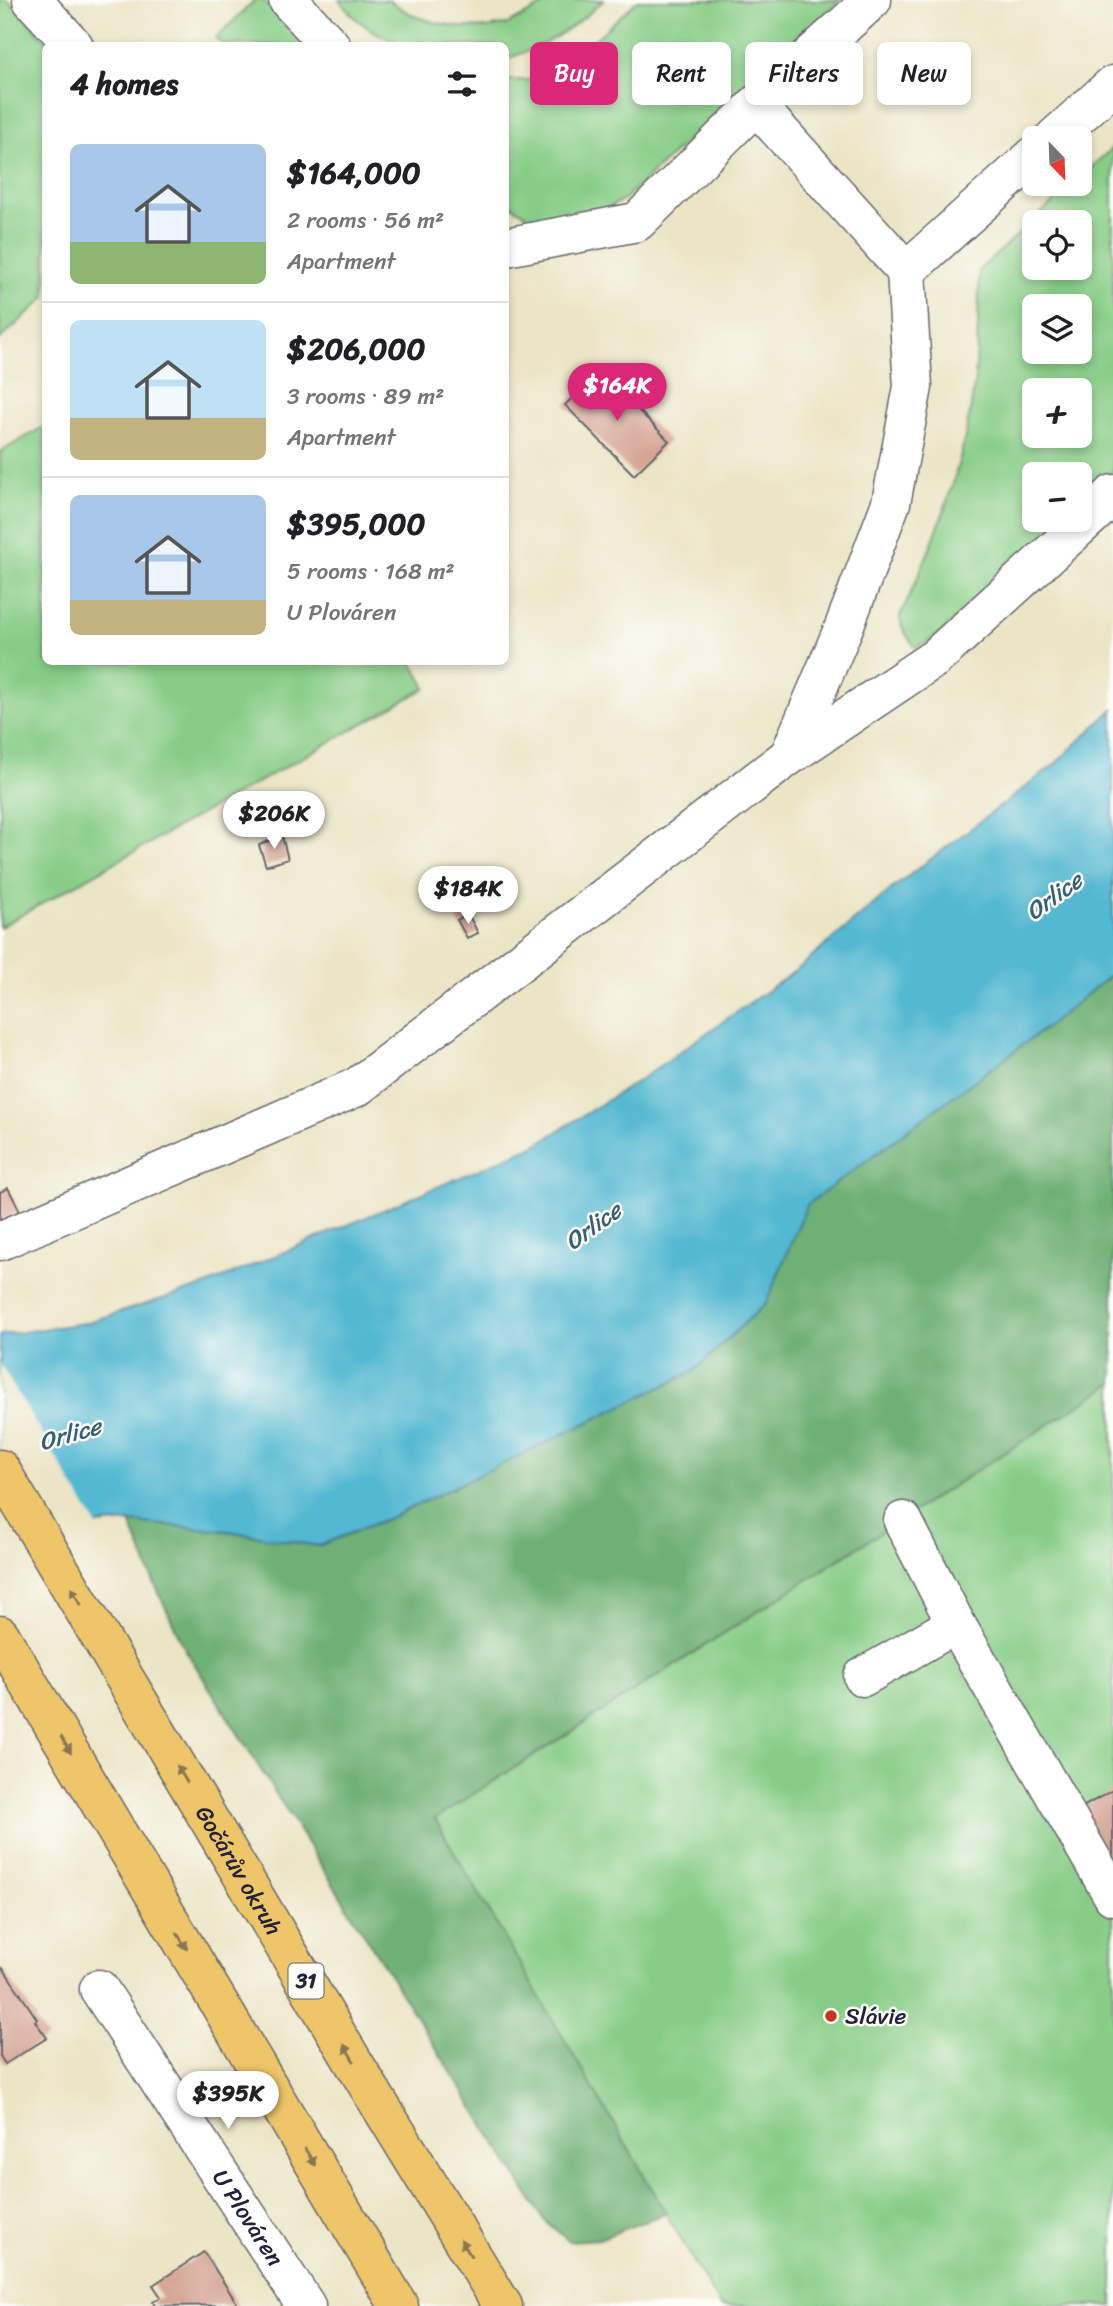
<!DOCTYPE html>
<meta charset="utf-8">
<style>
body{margin:0;font-family:Sriracha,sans-serif;background:#f6f6f6;color:#202124;height:100vh;display:flex;flex-direction:column;font-size:26px;white-space:nowrap}
*{box-sizing:border-box;margin:0}
p{font-size:23px;color:#757577}
.icon{flex:none;width:38px;height:38px;fill:none;stroke:currentColor;stroke-width:2;stroke-linecap:round;stroke-linejoin:round}
.map{position:relative;flex:1;overflow:hidden}
.side{position:absolute;left:42px;top:42px;width:467px;height:623px;display:flex;flex-direction:column;background:#fff;border-radius:10px;box-shadow:0 4px 10px #0003}
.side>*{flex:none}
.hud{position:absolute;left:530px;top:42px;width:478px;height:63px;display:flex;gap:14px}
.needle{width:46px;rotate:157deg}
.controls{position:absolute;left:1022px;top:126px;display:grid;gap:14px}
.controls a{display:grid;place-items:center;width:70px;height:70px;border-radius:10px;background:#fff;box-shadow:0 4px 10px #0003;font-size:35px}
.price{position:absolute;translate:-50% -60px;padding:0 16px;border-radius:24px;background:#fff;color:#222;font-size:23px;line-height:46px;filter:drop-shadow(0 2px 4px #0008)}
.price::after{content:'';position:absolute;left:50%;top:42px;width:21px;height:16px;margin-left:-10px;background:inherit;clip-path:polygon(0 0,100% 0,50% 100%)}
.price.active{background:#db2777;color:#fff}
ul{padding:0;list-style:none}
li{display:flex;align-items:center;gap:21px;height:175px;padding:0 28px}
li+li{border-top:2px solid #e0e0e0}
li span{display:grid;place-items:center;flex:none;width:196px;height:140px;border-radius:10px;color:#555}
li>.icon{margin-inline-start:auto}
span .icon{width:84px;height:84px;fill:#fffc;stroke-width:1}
li b{font-size:30px}
h2{display:flex;justify-content:space-between;align-items:center;height:84px;padding:0 28px;font-size:30px}
.pill{padding:0 24px;border-radius:10px;background:#fff;box-shadow:0 4px 10px #0003;font-size:24px;line-height:63px}
.pill.active{background:#db2777;color:#fff}
.map>svg:first-child{display:block}
.green{fill:#88cd87;stroke:#557861;stroke-width:2;fill-rule:evenodd}
.forest{fill:#6eb074;stroke:#486958;stroke-width:2}
.water{fill:#52b8d1;stroke:#3a6d86;stroke-width:2}
.pier{fill:#ebe4c5}
.building{fill:#d6a596}
.lines{fill:none;stroke-linecap:round;stroke-linejoin:round}
.minor-casing{stroke:#68666b;stroke-width:41}
.major-casing{stroke:#68666b;stroke-width:41}
.minor{stroke:#fff;stroke-width:38}
.major{stroke:#eec569;stroke-width:38}
.oneway{fill:#887452}
.poi-dot{fill:#c8321e;stroke:#fdfcf7;stroke-width:2.5}
.labels{text-anchor:middle;stroke-width:5;stroke-linejoin:round;paint-order:stroke}
.shield{fill:#fdfcf7;stroke:#646373;stroke-width:2}
.shield-label{font-size:21px;font-weight:bold;fill:#22223b}
.street-label{font-size:23px;fill:#22223b;stroke:#fdfcf7}
.poi-label{font-size:23px;fill:#22223b;stroke:#fdfcf7;text-anchor:start}
.water-label{font-size:24px;font-style:italic;fill:#355e77;stroke:#fdfcf7}
</style>
<div class="map">
<svg width="1113" height="2306" viewBox="0 0 1113 2306">
<rect width="100%" height="100%" fill="#fdfcf7"/>
<filter id="ink" filterUnits="userSpaceOnUse"><feTurbulence type="fractalNoise" baseFrequency=".0143" numOctaves="2"/><feDisplacementMap in="SourceGraphic" scale="14" xChannelSelector="R" yChannelSelector="G"/><feConvolveMatrix kernelMatrix="1 2 1 2 8 2 1 2 1" color-interpolation-filters="sRGB"/></filter>
<filter id="wash" filterUnits="userSpaceOnUse"><feTurbulence type="fractalNoise" baseFrequency=".00686" numOctaves="4" result="noise"/><feDisplacementMap in="SourceGraphic" scale="28" xChannelSelector="R" yChannelSelector="G"/><feGaussianBlur stdDeviation="1.57" result="paint"/><feColorMatrix in="noise" values="0 0 0 0 0 0 0 0 0 0 0 0 0 0 0 0 0 1.4 0 .05"/><feComposite in="paint" operator="in"/></filter>
<g filter="url(#wash)">
<rect width="100%" height="100%" fill="#ebe4c5"/>
<path class="green" d="M0,0h8l42,45 -4,1v251l-46,42z
M255,0h8l42,45h-82l-7,-7z
M339,0h49l26,16 23,7 24,4 26,1 21,-4 45,-24h51c-30,28 -59,47 -98,59v-13l-106,-1 -29,-15 -16,-12z
M638,0h202l-218,201c-26,12 -63,24 -92,15 -9,-3 -17,-9 -24,-15v-121h34l14,-3z
M1113,147v323l-33,34v-30h-46v46h30l-126,115 -22,13c-7,-10 -16,-19 -16,-32 36,-75 66,-155 75,-239 3,-36 4,-71 4,-107l94,-86h7v-6zM1034,222h46v46h-46zM1034,306h46v46h-46zM1034,390h46v46h-46z
M45,426l1,236h366l14,26 -426,239v-475z
M1113,1383v923h-393l-286,-487z"/>
<path class="forest" d="M1113,973v410l-678,436 231,394 -67,26 -30,2 -25,-21 -359,-571 -33,-71 -22,-56 98,9 90,15 76,-30 300,-145 72,-68 40,-98 246,-182z"/>
<path class="water" d="M1113,709v264l-61,50 -245,182 -41,98 -72,68 -300,145 -76,30 -90,-15 -98,-9 -33,3 -97,26v-216l85,-12 119,-37 332,-141 105,-66 157,-110 96,-82 159,-121z"/>
<path class="pier" d="M0,1364l99,165 -99,26z"/>
<g id="blocks">
<path class="building" d="M600,371l69,70 -35,34 -69,-70z
M282,836l6,23 -22,7 -7,-21z
M468,914l10,19 -11,5 -10,-18z
M8,1188l12,23 -20,10v-29z
M1113,1790v74l-32,-56z
M3,1968l34,51 -2,2 12,17 -42,26 -5,-8v-86z
M204,2252l34,53 -83,1 -2,-4 8,-5 -8,-12z"/>
</g>
</g>
<g filter="url(#ink)">
<use href="#blocks" fill-opacity="0" stroke="#68666b" stroke-width="2"/>
<g class="lines">
<g class="minor-casing">
<g id="minor">
<path d="M32,0l42,46"/>
<path d="M288,0l43,46"/>
<path d="M756,105l150,166"/>
<path d="M1054,138l59,-53"/>
<path d="M506,247l131,-25 119,-117 116,-105"/>
<path d="M789,756l55,-129 47,-124 22,-116 -7,-116 128,-115"/>
<path d="M0,1241l357,-154 432,-331 146,-98 161,-146 17,-18"/>
<path d="M903,1521l53,103 157,272"/>
<path d="M863,1677l93,-53"/>
<path id="s1" d="M99,1989l207,317"/>
</g>
</g>
<g class="major-casing">
<g id="major">
<path id="s2" d="M0,1469l354,594 149,243"/>
<path d="M0,1635l399,671"/>
</g>
</g>
<use href="#minor" class="minor"/>
<use href="#major" class="major"/>
</g>
<defs><path id="oneway-solid" d="M-6-.8H1V-3.2L6.5 0L1 3.2V.8H-6Z" transform="scale(1.75)"/></defs>
<g class="oneway">
<use href="#oneway-solid" transform="translate(76 1596) rotate(-121)"/>
<use href="#oneway-solid" transform="translate(66 1745) rotate(59)"/>
<use href="#oneway-solid" transform="translate(182 1774) rotate(-121)"/>
<use href="#oneway-solid" transform="translate(182 1941) rotate(59)"/>
<use href="#oneway-solid" transform="translate(349 2053) rotate(-121)"/>
<use href="#oneway-solid" transform="translate(310 2157) rotate(59)"/>
<use href="#oneway-solid" transform="translate(466 2248) rotate(-121)"/>
</g>
</g>
<circle class="poi-dot" cx="831" cy="2016" r="7"/>
<g class="labels">
<rect class="shield" x="288.5" y="1963.5" width="35" height="35" rx="5"/>
<g class="shield-label">
<text x="306" y="1988">31</text>
</g>
<g class="street-label">
<text dy="8" stroke="none"><textPath href="#s2" startOffset="467">Gočárův okruh</textPath></text>
<text dy="8" stroke="none"><textPath href="#s1" startOffset="273">U Plováren</textPath></text>
</g>
<g class="poi-label">
<text x="845" y="2024">Slávie</text>
</g>
<g class="water-label">
<text transform="translate(1054 896) rotate(-36)" y="8">Orlice</text>
<text transform="translate(593 1226) rotate(-36)" y="8">Orlice</text>
<text transform="translate(70 1434) rotate(-16)" y="8">Orlice</text>
</g>
</g>
</svg>
<div class="controls">
<a><svg class="needle" viewBox="-14 -14 28 28"><path d="M0-13l5 13h-10z" fill="#e53935"/><path d="M0 13l5-13h-10z" fill="#757577"/></svg></a>
<a><svg class="icon" aria-label="locate" viewBox="0 0 24 24"><circle cx="12" cy="12" r="6"/><path d="M12 2v4M12 18v4M2 12h4M18 12h4"/></svg></a>
<a><svg class="icon" aria-label="layers" viewBox="0 0 24 24"><path d="M12 4l9 5-9 5-9-5zM3 14l9 5 9-5"/></svg></a>
<a>+</a>
<a>−</a>
</div>
<b class="price active" style="left:617px;top:423px">$164K</b>
<b class="price" style="left:274px;top:851px">$206K</b>
<b class="price" style="left:468px;top:926px">$184K</b>
<b class="price" style="left:228px;top:2131px">$395K</b>
<div class="hud">
<a class="pill active">Buy</a>
<a class="pill">Rent</a>
<a class="pill">Filters</a>
<a class="pill">New</a>
</div>
<section class="side">
<h2>4 homes<svg class="icon" aria-label="filters" viewBox="0 0 24 24"><path d="M4 7h16M4 17h16"/><circle cx="9" cy="7" r="2"/><circle cx="15" cy="17" r="2"/></svg></h2>
<ul>
<li><span style="background:linear-gradient(#a9c7e8 70%,#8fb573 0)"><svg class="icon" aria-label="home" viewBox="0 0 24 24"><path d="M3 11l9-7 9 7M6 9v11h12V9"/></svg></span><div><b>$164,000</b><p>2 rooms · 56 m²</p><p>Apartment</p></div></li>
<li><span style="background:linear-gradient(#bfe0f5 70%,#c2b280 0)"><svg class="icon" aria-label="home" viewBox="0 0 24 24"><path d="M3 11l9-7 9 7M6 9v11h12V9"/></svg></span><div><b>$206,000</b><p>3 rooms · 89 m²</p><p>Apartment</p></div></li>
<li><span style="background:linear-gradient(#a9c7e8 75%,#c2b280 0)"><svg class="icon" aria-label="home" viewBox="0 0 24 24"><path d="M3 11l9-7 9 7M6 9v11h12V9"/></svg></span><div><b>$395,000</b><p>5 rooms · 168 m²</p><p>U Plováren</p></div></li>
</ul>
</section>
</div>
